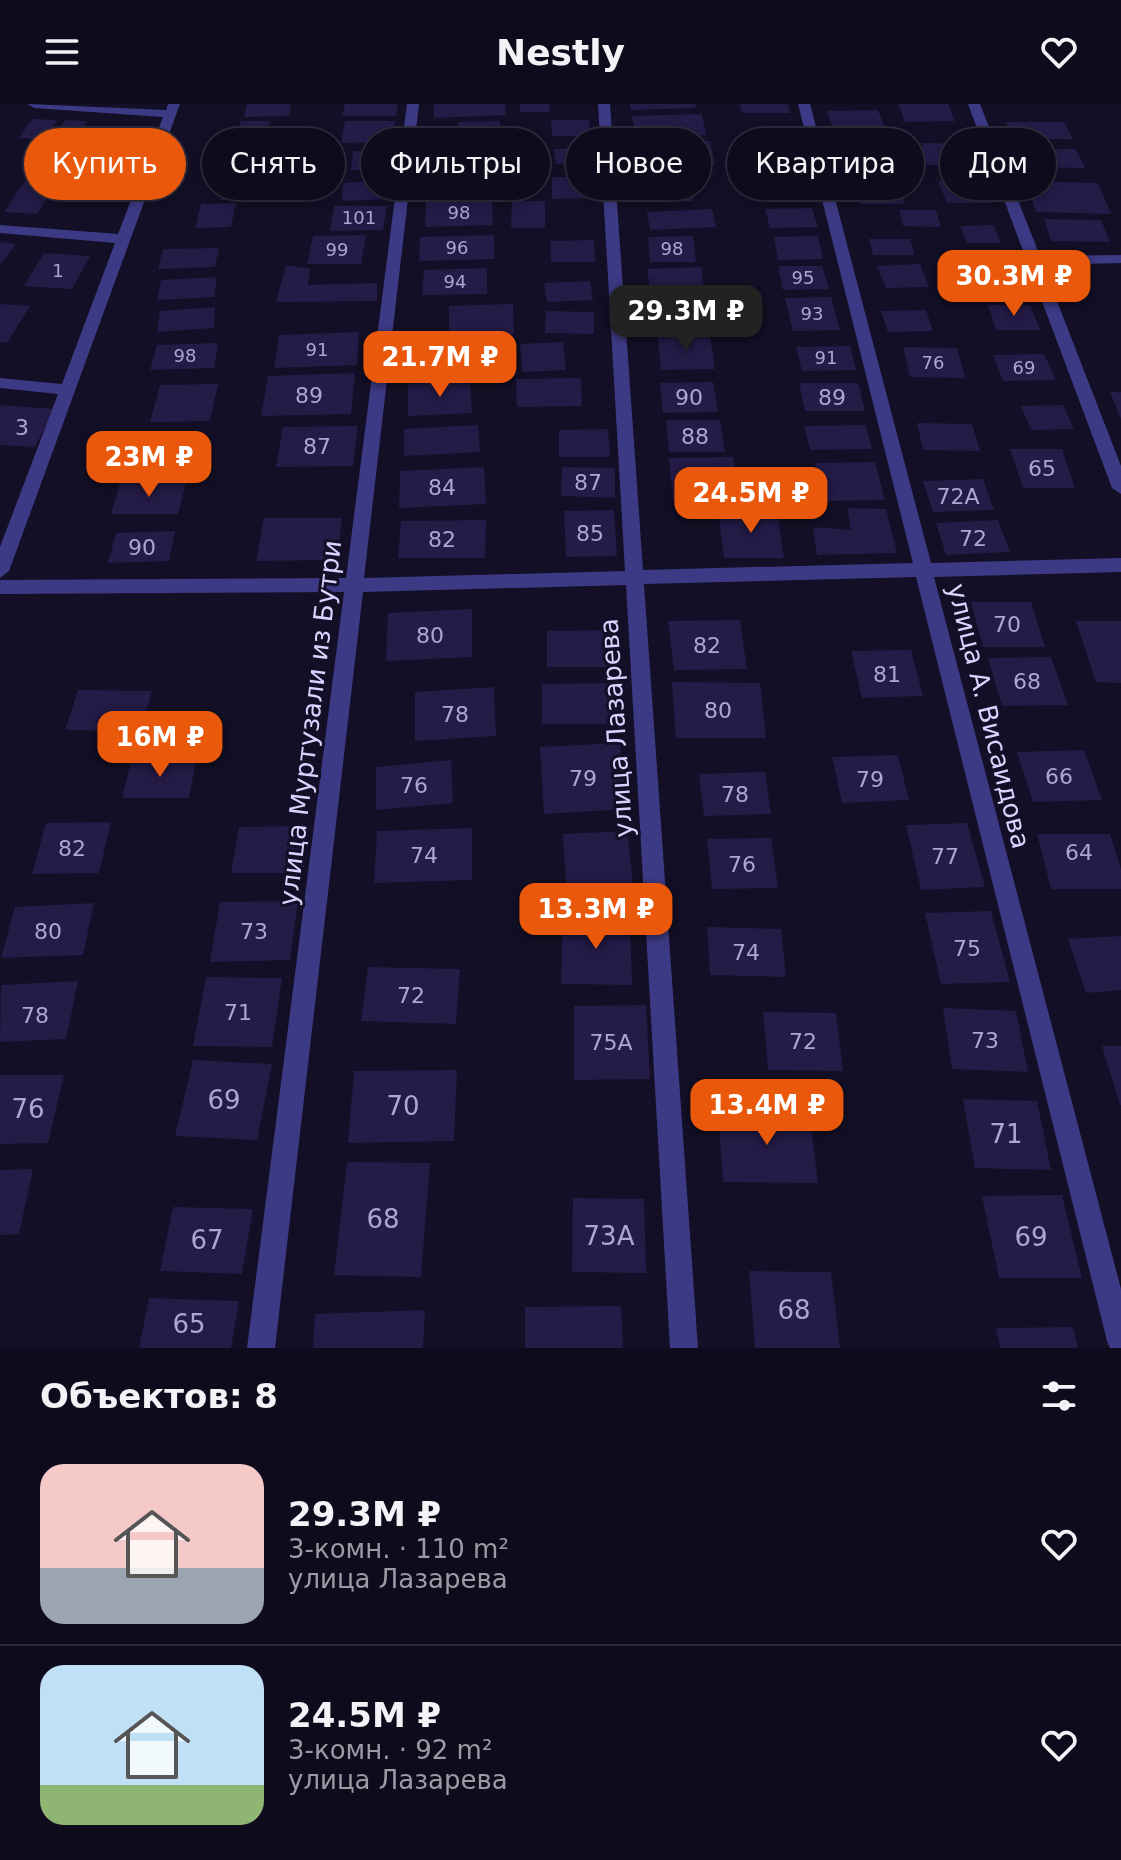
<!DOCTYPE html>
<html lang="ru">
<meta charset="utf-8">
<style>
body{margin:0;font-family:"DejaVu Sans",sans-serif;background:#171425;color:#f1f3f6;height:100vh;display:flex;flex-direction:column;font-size:30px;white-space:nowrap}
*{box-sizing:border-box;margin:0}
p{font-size:26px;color:#9b9ba3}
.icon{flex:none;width:44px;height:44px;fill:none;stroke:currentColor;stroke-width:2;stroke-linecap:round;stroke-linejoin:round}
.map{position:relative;height:1244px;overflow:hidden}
.drawer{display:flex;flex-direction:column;background:#0e0b1c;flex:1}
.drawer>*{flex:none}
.hud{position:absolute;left:24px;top:24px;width:1074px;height:72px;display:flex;gap:16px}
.price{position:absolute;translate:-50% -68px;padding:0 18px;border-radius:16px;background:#ea580c;color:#fff;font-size:26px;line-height:52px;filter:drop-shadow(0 2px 4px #0008)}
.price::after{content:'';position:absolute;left:50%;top:48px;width:24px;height:18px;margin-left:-12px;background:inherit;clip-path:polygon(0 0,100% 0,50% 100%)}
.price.on{background:#222;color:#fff}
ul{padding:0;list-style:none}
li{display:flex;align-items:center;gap:24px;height:200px;padding:0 40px}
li+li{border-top:2px solid #2e2b3b}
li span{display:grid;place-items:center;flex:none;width:224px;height:160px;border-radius:24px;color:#555}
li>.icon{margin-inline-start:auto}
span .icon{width:96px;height:96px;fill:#fffc;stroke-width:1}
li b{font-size:34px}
h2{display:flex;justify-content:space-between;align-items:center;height:96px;padding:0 40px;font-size:34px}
.tag{padding:0 28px;border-radius:36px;background:#0e0b1c;box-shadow:0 4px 12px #0003,0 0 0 2px #2e2b3b;font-size:28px;line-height:72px}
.tag.on{background:#ea580c;color:#fff}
header{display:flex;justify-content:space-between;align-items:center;height:104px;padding:0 40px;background:#0e0b1c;font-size:36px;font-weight:800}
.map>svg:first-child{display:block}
.building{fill:#241b47}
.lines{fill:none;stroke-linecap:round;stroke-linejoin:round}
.street{fill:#3d3a85;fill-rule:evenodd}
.labels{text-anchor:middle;stroke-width:6;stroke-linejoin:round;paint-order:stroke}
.far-number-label{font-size:18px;fill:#aca6d1}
.number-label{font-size:22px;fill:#aca6d1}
.street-label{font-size:26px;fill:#d9d4ff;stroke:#130f26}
.near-number-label{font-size:26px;fill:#aca6d1}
</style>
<header><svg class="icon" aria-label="menu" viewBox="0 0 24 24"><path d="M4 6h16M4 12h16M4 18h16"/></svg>Nestly<svg class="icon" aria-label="heart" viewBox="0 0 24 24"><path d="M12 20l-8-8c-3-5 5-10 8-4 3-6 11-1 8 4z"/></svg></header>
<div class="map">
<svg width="1121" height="1244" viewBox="0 0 1121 1244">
<rect width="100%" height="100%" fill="#130f26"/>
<path class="building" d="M247,0h44l-2,12 -45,1z
M345,0h53l-2,12h-54z
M434,0h71l1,11 -72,3z
M520,0h30l-1,8h-29z
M630,0h65l1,4 -65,2z
M740,0h48l2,9h-48z
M898,0h50l7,17 -50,1z
M878,6l8,21 -52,1 -7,-21z
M702,10l4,21 -70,2 -4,-21z
M32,15l25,1 -12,19 -26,-1z
M65,16l22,1 -11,18 -23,-2z
M551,16h38l2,16h-39z
M241,17h29l-5,18h-29z
M345,17h50l-3,21 -51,1z
M500,17l1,20 -43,1v-20z
M1006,18h58l9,17h-60z
M790,29l6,17 -46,2 -5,-17z
M880,31l10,27 -45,1 -9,-27z
M710,37l5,24 -74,2 -3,-25z
M921,39l49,1 7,22 -50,-1z
M511,40l2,24 -34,2 -1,-25z
M592,44l3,15 -39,1 -2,-15z
M1019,45h57l9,19 -59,-1z
M353,47h40l-2,18 -40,1z
M755,55h47l3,14 -47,1z
M74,64l30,2 -12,20 -30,-2z
M261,67l-4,28 -37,1 5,-27z
M645,68h44l4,29h-44z
M552,73h46l1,21 -47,1z
M390,76v19l-48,2 1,-18z
M25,77l32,2 -20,31 -33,-2z
M805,77l5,18 -48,1 -4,-17z
M938,77h44l9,22h-44z
M1026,77l72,2 13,31 -75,-2z
M899,81l6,19h-45l-5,-18z
M492,96l1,25 -68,2 1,-26z
M512,97h33v27h-34z
M236,99l-5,24 -36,1 6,-24z
M334,102h53l-4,24 -53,1z
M812,104l6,19 -48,1 -5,-19z
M712,105l4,18 -66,3 -3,-18z
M899,106h37l5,17 -38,-1z
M1044,115l57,1 9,22 -59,-1z
M994,121l7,18h-34l-7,-17z
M366,131l-5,29h-54l6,-28z
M494,131v24l-75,2 1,-24z
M693,132l3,26h-46l-2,-25z
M818,132l5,23 -45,1 -4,-23z
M869,135h41l5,16h-42z
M594,136l1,22h-44l-1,-21z
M0,138l16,2 -16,21z
M219,144l-4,19 -57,2 5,-20z
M44,149l46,3 -18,33 -48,-3z
M956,157l53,1 9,24h-54z
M920,160l9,23 -43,1 -9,-22z
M286,161l24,4 -2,16 69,-2v18l-101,1z
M778,162h44l7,23 -46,1z
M701,163l3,20 -54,1 -3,-19z
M487,164v26l-65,1 2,-25z
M217,173l-3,20 -57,3 4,-20z
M590,177l3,19 -46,2 -3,-19z
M703,193l3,23 -51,1 -2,-23z
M831,193l9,33 -47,1 -8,-33z
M0,200l30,2 -23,37 -7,-1z
M513,200l1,30 -65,1v-29z
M988,201h42l10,25h-44z
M215,203l-1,21 -57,4 3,-21z
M926,206l7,21 -45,1 -7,-21z
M546,207l48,1v22l-49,-1z
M359,228l-2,33 -83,3 5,-33z
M710,232l5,33 -54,1 -3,-33z
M563,238l3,28 -44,2 -2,-28z
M218,239l-4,25 -64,2 7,-25z
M850,242l6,24 -54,1 -6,-24z
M903,243l54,1 8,30 -55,-1z
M471,247l1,23 -68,3v-23z
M1044,250l12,26 -53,1 -10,-26z
M355,269l-4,41 -90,2 7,-40z
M581,274l1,28 -65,1 -1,-28z
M470,277l2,32 -64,3v-32z
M713,278l5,30 -55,1 -3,-30z
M799,279h59l7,28h-60z
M218,280l-8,37 -60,1 10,-37z
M1110,288h11v27z
M0,301l54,4 -19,38 -35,-2z
M1063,301l11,24 -43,1 -10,-24z
M666,316h54l5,32h-56z
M917,319l55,1 8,27 -57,-1z
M478,321l2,27 -76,4v-27z
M866,321l6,24 -62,1 -6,-24z
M358,322l-5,40 -77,1 7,-40z
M608,325l2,28h-51v-27z
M204,329l-6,27 -62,2 6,-28z
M1010,345h52l13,39h-52z
M733,353l6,42 -66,1 -4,-42z
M875,358l10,38 -61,1 -9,-38z
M484,363l2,37 -87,4 1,-37z
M562,363l53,1v30l-54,-2z
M983,375l11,31 -61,2 -10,-31z
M120,379h66l-8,31h-67z
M847,404l39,1 11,44 -80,2 -4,-28 38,3z
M614,406l3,46 -51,1 -2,-46z
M718,407h59l7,47h-60z
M264,414h78l-5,42 -81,1z
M486,416l-1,38h-87l3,-37z
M998,416l12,32 -64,3 -10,-32z
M175,427l-6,30 -61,2 8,-30z
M971,498h60l14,45h-62z
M472,505v48l-86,4 2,-48z
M740,516l7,49 -73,1 -6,-49z
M1076,517h45v62l-25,-1z
M619,526l2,37h-74v-36z
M911,546l12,46 -61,2 -11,-47z
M1051,553l17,48 -66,1 -14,-48z
M672,578l88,1 6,55h-90z
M623,579l2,41h-83v-40z
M494,583l2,49 -81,5v-49z
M78,586l74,1 -11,40 -76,-1z
M620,639l7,66 -83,5 -4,-67z
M1084,646l18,50 -69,2 -16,-50z
M898,651l11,45 -67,3 -10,-46z
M196,656l-7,38h-67l9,-37z
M451,656l2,43 -77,7v-43z
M765,668l6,42 -67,2 -5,-42z
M111,718l-12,51 -67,1 14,-51z
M967,719l18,64 -64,3 -15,-65z
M310,722l-7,47h-72l8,-46z
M472,724v52l-98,3 3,-52z
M627,727l7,61 -67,4 -4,-62z
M1037,730h73l11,35v20h-70z
M771,734l7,50 -66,1 -5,-50z
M298,797l-8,59 -80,2 10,-60z
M94,799l-11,52 -82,3 14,-51z
M991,807l19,71 -69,2 -16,-71z
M563,813l67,1 2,67 -71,-1z
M707,823l74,2 5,48 -76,-2z
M1121,832v54l-35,3 -18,-54z
M368,863l92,2 -4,55 -95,-3z
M206,873l76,1 -10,69 -79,-1z
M78,877l-12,58 -66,3 1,-57z
M646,901l4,74 -76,1v-74z
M943,904l73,3 12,61 -76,-3z
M763,908l73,1 7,58 -75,-1z
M1102,942h19v59h-1z
M193,956l79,4 -15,76 -82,-4z
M457,966l-3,71 -106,2 6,-72z
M0,971h64l-16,68 -48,1z
M963,995l74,2 14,69 -76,-2z
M718,1007h91l9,72 -95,-1z
M347,1058l83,1 -9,114 -87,-2z
M33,1065l-14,65 -19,1v-65z
M1062,1091l20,83h-83l-17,-82z
M573,1094l71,1 2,74 -74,-1z
M173,1103l80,2 -11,65 -82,-3z
M749,1167l82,1 9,76h-85z
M149,1194l90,3 -8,47h-92z
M621,1202l2,42h-98v-41z
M425,1206l-2,38h-110l2,-34z
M1073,1223l5,21h-78l-4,-20z"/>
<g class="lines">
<path class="street" d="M28,0l138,6 2,-6h12l-171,467 -9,7v-31l58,-153 -58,-6v-10l62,6 53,-141 -115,-10v-8l118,9 45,-117 -129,-9z
M407,0h12l-55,474 261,-7 -27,-467h12l33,466 270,-7 -115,-459h12l121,459 190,-5v14l-187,5 187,712v59h-11l-3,-7 -191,-764 -272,7 54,764h-28l-44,-763 -263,7 -88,756h-28l97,-756 -344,2v-14l346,-2z
M968,0h12l60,152 81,-1v8l-78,2 78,201v28l-9,-6z"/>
</g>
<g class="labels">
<g class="far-number-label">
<text x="459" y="115">98</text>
<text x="359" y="120">101</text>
<text x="457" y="150">96</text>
<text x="672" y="151">98</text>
<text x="337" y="152">99</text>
<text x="58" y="173">1</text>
<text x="803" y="180">95</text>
<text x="455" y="184">94</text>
<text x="812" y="216">93</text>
<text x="317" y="252">91</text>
<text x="185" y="258">98</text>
<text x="826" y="260">91</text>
<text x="933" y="265">76</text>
<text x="1024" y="270">69</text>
</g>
<g class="number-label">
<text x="309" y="299">89</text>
<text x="689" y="301">90</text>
<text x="832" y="301">89</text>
<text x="22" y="331">3</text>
<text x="695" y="340">88</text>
<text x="317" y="350">87</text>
<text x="1042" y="372">65</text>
<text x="588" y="386">87</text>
<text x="442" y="391">84</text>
<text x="958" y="400">72А</text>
<text x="590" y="437">85</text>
<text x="973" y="442">72</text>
<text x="442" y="443">82</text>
<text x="142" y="451">90</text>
<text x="1007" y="528">70</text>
<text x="430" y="539">80</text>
<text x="707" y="549">82</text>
<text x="887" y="578">81</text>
<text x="1027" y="585">68</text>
<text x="718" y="614">80</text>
<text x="455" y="618">78</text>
<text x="1059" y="680">66</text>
<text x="583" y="682">79</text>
<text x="870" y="683">79</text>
<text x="414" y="689">76</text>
<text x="735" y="698">78</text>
<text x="72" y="752">82</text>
<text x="1079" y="756">64</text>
<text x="424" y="759">74</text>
<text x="945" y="760">77</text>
<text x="742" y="768">76</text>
<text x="48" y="835">80</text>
<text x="254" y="835">73</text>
<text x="967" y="852">75</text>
<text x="746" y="856">74</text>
<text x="411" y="899">72</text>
<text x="238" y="916">71</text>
<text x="35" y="919">78</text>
<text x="985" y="944">73</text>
<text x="803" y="945">72</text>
<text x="611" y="946">75А</text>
</g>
<g class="street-label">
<text transform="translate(989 612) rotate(76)" y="9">улица А. Висаидова</text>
<text transform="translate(310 619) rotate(-83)" y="9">улица Муртузали из Бутри</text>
<text transform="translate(616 624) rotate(-94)" y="9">улица Лазарева</text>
</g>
<g class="near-number-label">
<text x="224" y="1005">69</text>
<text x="403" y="1011">70</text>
<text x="28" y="1014">76</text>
<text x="1006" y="1039">71</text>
<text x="383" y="1124">68</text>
<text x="609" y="1141">73А</text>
<text x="1031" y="1142">69</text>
<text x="207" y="1145">67</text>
<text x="794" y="1215">68</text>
<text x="189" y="1229">65</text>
</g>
</g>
</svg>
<b class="price" style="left:1014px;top:214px">30.3M ₽</b>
<b class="price on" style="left:686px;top:249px">29.3M ₽</b>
<b class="price" style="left:440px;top:295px">21.7M ₽</b>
<b class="price" style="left:149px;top:395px">23M ₽</b>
<b class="price" style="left:751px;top:431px">24.5M ₽</b>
<b class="price" style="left:160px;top:675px">16M ₽</b>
<b class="price" style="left:596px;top:847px">13.3M ₽</b>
<b class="price" style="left:767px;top:1043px">13.4M ₽</b>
<div class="hud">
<a class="tag on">Купить</a>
<a class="tag">Снять</a>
<a class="tag">Фильтры</a>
<a class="tag">Новое</a>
<a class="tag">Квартира</a>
<a class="tag">Дом</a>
</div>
</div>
<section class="drawer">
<h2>Объектов: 8<svg class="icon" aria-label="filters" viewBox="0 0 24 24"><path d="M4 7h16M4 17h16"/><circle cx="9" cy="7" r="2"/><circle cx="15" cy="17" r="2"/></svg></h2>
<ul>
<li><span style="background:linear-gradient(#f6c9c9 65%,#9aa5b1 0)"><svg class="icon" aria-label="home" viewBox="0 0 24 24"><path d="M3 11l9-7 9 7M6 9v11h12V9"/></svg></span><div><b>29.3M ₽</b><p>3-комн. · 110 m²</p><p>улица Лазарева</p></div><svg class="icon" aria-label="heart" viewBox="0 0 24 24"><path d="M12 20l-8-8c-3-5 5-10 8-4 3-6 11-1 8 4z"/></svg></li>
<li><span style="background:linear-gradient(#bfe0f5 75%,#8fb573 0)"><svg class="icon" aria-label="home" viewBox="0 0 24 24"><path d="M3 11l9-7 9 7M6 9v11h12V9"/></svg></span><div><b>24.5M ₽</b><p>3-комн. · 92 m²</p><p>улица Лазарева</p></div><svg class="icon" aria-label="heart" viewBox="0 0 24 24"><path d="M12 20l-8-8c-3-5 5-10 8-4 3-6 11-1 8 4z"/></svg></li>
</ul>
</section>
